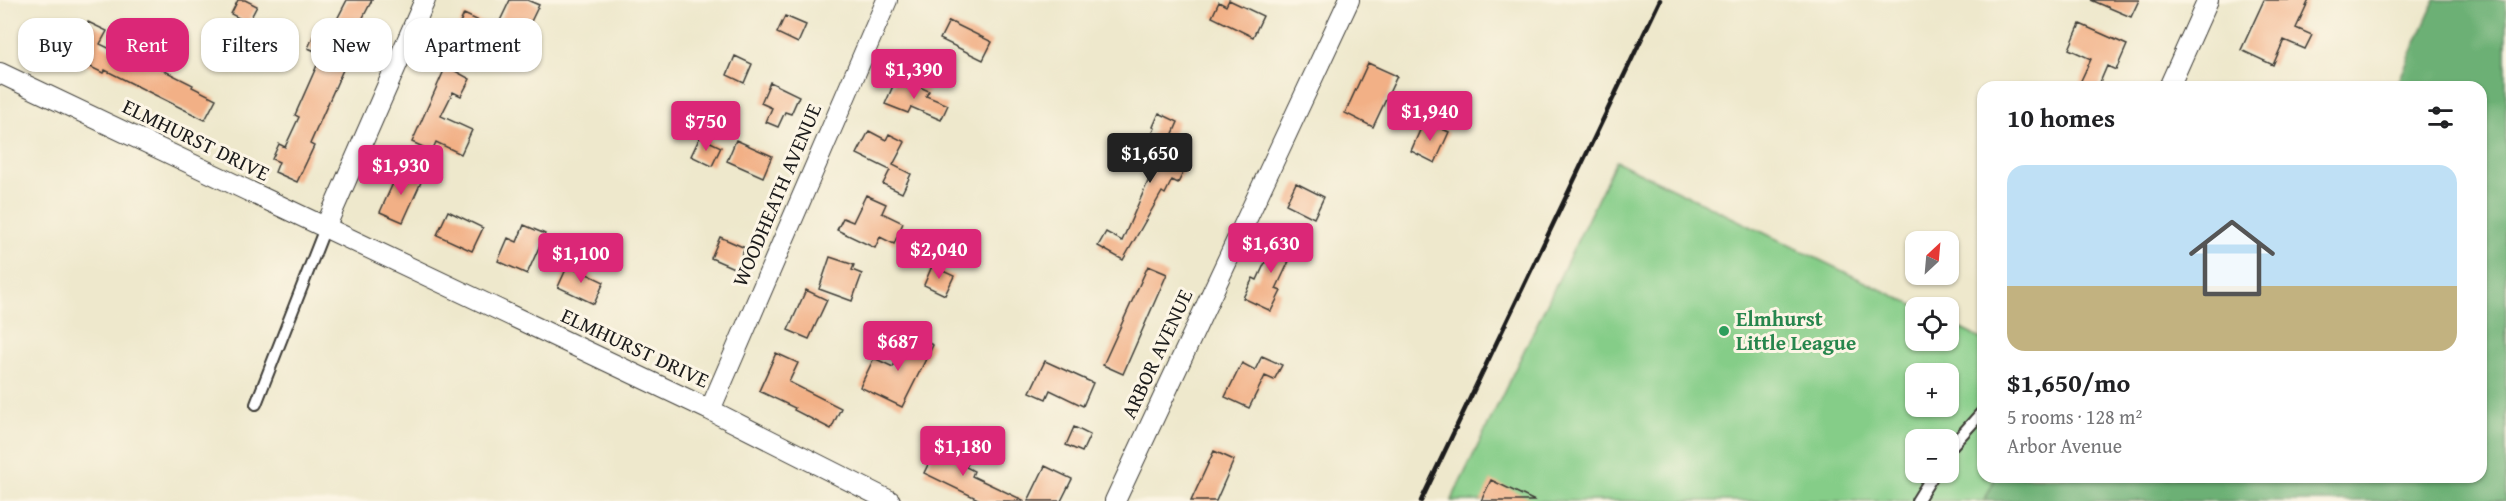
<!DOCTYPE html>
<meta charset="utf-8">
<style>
body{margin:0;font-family:"Gentium Book Plus",serif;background:#f6f6f6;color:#202124;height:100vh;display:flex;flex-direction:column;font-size:22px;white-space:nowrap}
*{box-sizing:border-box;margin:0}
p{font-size:20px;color:#757577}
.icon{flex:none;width:33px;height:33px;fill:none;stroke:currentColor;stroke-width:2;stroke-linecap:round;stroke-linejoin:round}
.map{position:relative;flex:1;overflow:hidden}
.panel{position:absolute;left:1977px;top:81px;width:510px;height:402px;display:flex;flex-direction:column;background:#fff;border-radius:18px;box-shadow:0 2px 4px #0004}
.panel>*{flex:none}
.guide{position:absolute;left:18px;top:18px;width:570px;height:54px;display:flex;gap:12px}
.needle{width:39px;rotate:26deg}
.controls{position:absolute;left:1905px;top:231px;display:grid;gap:12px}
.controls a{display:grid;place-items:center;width:54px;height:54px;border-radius:12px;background:#fff;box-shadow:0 2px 4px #0004;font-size:30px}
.price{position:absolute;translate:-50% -51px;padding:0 14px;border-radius:6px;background:#db2777;color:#fff;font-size:20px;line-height:39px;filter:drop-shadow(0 2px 3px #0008)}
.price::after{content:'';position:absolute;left:50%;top:36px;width:18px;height:14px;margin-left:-9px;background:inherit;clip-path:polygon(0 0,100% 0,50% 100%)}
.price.on{background:#222;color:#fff}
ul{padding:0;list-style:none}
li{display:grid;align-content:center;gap:12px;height:318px;padding:0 30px}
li+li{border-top:2px solid #e0e0e0}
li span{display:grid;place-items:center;height:186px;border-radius:18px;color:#555}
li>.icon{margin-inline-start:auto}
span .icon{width:108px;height:108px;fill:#fffc;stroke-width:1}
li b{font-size:26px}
h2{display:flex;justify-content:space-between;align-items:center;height:72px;padding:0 30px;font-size:26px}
.pill{padding:0 21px;border-radius:18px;background:#fff;box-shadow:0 2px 4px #0004;font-size:21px;line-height:54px}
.pill.on{background:#db2777;color:#fff}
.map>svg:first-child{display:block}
.green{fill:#85cd88;stroke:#507452;stroke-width:1.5;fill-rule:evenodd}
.forest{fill:#6cb074;stroke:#446648;stroke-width:1.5}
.building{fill:#f2b086}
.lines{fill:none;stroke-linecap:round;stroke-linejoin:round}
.lane-casing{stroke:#3c3b36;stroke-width:14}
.street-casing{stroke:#3c3b36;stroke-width:22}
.lane{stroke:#fff;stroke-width:10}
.street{stroke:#fff;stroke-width:20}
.rail{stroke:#1c1c1c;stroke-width:4.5}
.leisure-dot{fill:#2e9e5b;stroke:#fcf5e5;stroke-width:2}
.labels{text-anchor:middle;stroke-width:6;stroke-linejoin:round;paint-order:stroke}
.street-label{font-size:21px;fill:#1c1c1c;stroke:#fcf5e5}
.leisure-label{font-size:21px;font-weight:bold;fill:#27864d;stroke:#fcf5e5;text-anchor:start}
</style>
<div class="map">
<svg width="2506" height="501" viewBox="0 0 2506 501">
<rect width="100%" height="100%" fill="#fcf5e5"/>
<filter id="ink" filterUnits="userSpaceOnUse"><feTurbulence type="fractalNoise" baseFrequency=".0167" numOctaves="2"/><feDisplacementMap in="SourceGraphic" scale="12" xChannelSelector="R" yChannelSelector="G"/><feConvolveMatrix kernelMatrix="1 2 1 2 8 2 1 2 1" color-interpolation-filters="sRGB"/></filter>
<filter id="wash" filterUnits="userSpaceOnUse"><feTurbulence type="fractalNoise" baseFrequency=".008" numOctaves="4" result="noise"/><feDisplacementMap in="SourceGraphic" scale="24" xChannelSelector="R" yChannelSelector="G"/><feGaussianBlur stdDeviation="1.35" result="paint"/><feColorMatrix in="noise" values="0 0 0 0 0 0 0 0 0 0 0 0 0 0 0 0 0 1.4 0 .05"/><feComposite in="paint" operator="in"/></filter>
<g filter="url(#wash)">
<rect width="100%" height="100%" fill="#eee8cc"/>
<path class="green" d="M1616,161l301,146 -1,33h32l1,-17 34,17v137h13l-12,24h-533zM1916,374h32v32h-32zM1916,440h32v32h-32z"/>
<path class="forest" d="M2435,0h71v501h-522l12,-24h485v-390h-85z"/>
<g id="blocks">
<path class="building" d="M238,0h7l12,6 -9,17 -17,-9z
M347,0h25l-18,35 4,1 -48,108 4,2 -17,36 -22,-10 4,-10 -7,-3 7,-15 6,3 14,-30 -4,-2 27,-61 -14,-6 13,-29 13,6z
M510,0h17l12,5 -18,37 -25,-12 -10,21 -32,-15 10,-22 32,15z
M1229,0l34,16 -10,21 -41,-20 7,-15 7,4z
M2091,0h48l-8,17z
M2264,0h45l-13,28 16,7 -7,14 -21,-9 -11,25 -32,-15z
M785,16l21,9 -8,18 -21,-10z
M949,21l43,21 -9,18 -43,-21z
M88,22l19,9 -7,13 29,14 2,-4 62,31 -1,2 24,12 -11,21 -100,-50 -2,3 -37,-18 11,-23 5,2z
M2080,24l47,21 -11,25 -9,-4 -9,21h-20l13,-28 -22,-10z
M735,56l17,8 -8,19 -17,-8z
M1368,63l29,13 -24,51 -28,-14z
M446,66l24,13 -9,17 -8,-4 -12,24 31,14 -11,24 -25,-12 -4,9 -20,-9z
M897,77l32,14 -3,5 22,9 -7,15 -30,-13 -3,6 -23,-9z
M770,82l29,14 -8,18 -6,-2 -7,15 -12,-5 6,-14 -11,-5z
M1159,113l19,9 -13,30 23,11 -10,20 -6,-3 -7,14 -3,-2 -39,68 -25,-14 8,-14 16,9 31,-71 -15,-7 17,-35 -2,-1z
M1424,121l25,11 -14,31 -24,-12z
M869,131l17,9 3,-6 16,8 -12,23 18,9 -9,19 -19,-9 7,-14 -33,-16z
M700,137l21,10 -9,19 -21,-10z
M736,140l36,16 -9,21 -36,-16z
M399,170l23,10 -19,42 -23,-10z
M1296,183l28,14 -10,21 -28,-14z
M866,195l20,9 -4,9 21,10 -9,21 -14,-7 -5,11 -38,-18 6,-12 10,4z
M448,211l35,17 -11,23 -35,-16z
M524,225l21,9 -18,40 -29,-13 10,-23 9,4z
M1278,234l20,8 -22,47 5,2 -10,20 -28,-13 10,-20 4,2z
M720,237l25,11 -9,21 -25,-11z
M830,257l24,8 -2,5 10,4 -10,27 -33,-12z
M568,265l36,17 -10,22 -36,-17z
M932,266l22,10 -9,19 -21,-10z
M1148,266l19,8 -44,100 -20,-9z
M806,290l21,10 -18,39 -21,-9z
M910,334l23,11 -31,62 -42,-20 14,-29 19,9z
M776,353l22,10 -9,19 52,26 -10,21 -37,-19 1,-2 -36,-17z
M1262,356l20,9 -8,15 -9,-4 -16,32 -24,-11 17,-34 13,7z
M1045,361l48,22 -10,23 -33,-16 -4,9 -16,-7z
M1074,427l16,8 -8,17 -16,-7z
M937,446l32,15 -3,6 8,4 -2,5 53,25h-43l-58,-28z
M1214,451l20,9 -18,41h-25z
M1045,466l27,13 -11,22h-33z
M1491,480l44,21h-54z"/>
</g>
</g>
<g filter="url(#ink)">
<use href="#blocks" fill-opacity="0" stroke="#3c3b36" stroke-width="1.5"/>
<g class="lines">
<g class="lane-casing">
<path id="lane" d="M256,404l69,-176
M1948,450l35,-39
M1917,501l18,-29"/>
</g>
<g class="street-casing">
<path id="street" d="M0,73l710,337 180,91
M2169,87l39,-87
M325,228l100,-228
M710,410l177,-410
M1115,501l234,-501"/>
</g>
<use href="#lane" class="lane"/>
<use href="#street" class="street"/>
<path class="rail" d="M1421,501l239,-501"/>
</g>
</g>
<circle class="leisure-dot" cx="1724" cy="331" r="6"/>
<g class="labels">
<g class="street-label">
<text transform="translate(196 140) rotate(26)" y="7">ELMHURST DRIVE</text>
<text transform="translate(777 195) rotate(-67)" y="7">WOODHEATH AVENUE</text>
<text transform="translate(635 348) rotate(25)" y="7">ELMHURST DRIVE</text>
<text transform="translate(1157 354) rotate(-65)" y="7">ARBOR AVENUE</text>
</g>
<g class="leisure-label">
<text x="1736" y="326">Elmhurst<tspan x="1736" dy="24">Little League</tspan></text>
</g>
</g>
</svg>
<div class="controls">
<a><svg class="needle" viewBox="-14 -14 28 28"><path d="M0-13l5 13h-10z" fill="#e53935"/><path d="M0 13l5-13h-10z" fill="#757577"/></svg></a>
<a><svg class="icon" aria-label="locate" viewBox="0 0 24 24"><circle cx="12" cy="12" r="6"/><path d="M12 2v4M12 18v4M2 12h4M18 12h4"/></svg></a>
<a>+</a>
<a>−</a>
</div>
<b class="price" style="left:914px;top:100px">$1,390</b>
<b class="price" style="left:1430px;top:142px">$1,940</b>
<b class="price" style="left:706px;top:152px">$750</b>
<b class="price on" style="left:1150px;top:184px">$1,650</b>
<b class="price" style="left:401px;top:196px">$1,930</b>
<b class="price" style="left:1271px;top:274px">$1,630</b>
<b class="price" style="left:939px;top:280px">$2,040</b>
<b class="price" style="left:581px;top:284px">$1,100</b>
<b class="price" style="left:898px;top:372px">$687</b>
<b class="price" style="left:963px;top:477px">$1,180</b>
<div class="guide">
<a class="pill">Buy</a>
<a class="pill on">Rent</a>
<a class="pill">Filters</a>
<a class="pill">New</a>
<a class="pill">Apartment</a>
</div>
<section class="panel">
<h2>10 homes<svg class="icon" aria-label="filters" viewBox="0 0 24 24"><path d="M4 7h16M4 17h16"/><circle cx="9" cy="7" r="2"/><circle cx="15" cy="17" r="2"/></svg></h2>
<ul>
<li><span style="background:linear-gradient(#bfe0f5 65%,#c2b280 0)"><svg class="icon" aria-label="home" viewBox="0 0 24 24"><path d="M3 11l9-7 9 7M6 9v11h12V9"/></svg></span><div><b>$1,650/mo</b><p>5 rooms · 128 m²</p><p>Arbor Avenue</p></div></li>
</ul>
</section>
</div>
